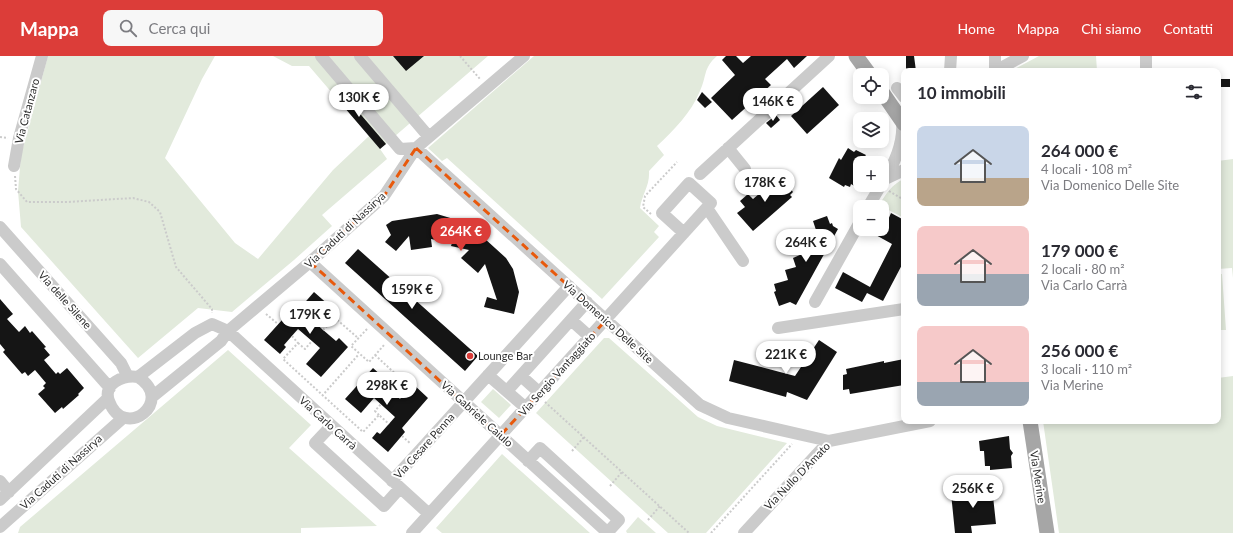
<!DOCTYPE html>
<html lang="it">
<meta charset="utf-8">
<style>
body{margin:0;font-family:Lato,sans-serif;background:#f7f7f7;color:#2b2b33;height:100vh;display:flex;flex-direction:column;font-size:15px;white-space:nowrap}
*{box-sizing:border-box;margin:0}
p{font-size:13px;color:#7c7c81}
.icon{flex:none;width:22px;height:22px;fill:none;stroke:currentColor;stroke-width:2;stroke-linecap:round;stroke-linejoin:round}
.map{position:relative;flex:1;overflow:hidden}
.panel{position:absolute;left:901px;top:12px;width:320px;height:356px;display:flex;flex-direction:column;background:#fff;border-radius:8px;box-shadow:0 2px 10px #0003}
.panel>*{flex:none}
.controls{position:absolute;left:853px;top:12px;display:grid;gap:8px}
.controls a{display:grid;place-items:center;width:36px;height:36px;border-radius:8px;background:#fff;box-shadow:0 2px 10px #0003;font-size:20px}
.price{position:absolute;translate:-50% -34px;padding:0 9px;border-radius:14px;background:#fff;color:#222;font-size:13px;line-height:26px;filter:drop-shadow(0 1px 2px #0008)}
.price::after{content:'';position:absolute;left:50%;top:24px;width:12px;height:9px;margin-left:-6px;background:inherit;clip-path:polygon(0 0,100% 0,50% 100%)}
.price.current{background:#dc3d39;color:#fff}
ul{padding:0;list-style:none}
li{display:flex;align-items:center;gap:12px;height:100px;padding:0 16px}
li span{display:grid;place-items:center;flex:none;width:112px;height:80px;border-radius:8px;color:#555}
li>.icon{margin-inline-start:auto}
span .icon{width:48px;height:48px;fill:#fffc;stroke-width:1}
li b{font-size:17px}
h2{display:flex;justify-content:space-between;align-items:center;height:48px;padding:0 16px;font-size:17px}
header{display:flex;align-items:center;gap:24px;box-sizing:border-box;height:56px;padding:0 20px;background:#dc3d39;color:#fff}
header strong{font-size:19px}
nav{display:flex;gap:22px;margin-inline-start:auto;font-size:14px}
.search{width:280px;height:36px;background:#f7f7f7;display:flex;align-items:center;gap:10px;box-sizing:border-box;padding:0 14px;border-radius:8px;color:#7c7c81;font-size:15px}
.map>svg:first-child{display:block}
.green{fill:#e2eadc}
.building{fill:#151515}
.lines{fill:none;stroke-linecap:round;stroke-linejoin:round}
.path{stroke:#cbcbcb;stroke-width:2;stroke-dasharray:2 2;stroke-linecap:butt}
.minor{stroke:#cbcbcb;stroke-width:12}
.major{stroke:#a6a6a6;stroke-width:15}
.marked{fill:none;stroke:#e8590c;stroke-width:3;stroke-dasharray:8 5;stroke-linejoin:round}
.poi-dot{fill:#dc3d39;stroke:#fff;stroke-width:1.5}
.labels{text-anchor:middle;stroke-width:4;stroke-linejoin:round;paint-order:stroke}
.street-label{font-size:11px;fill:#2e2e2e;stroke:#fff}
.poi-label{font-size:11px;fill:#2e2e2e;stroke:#fff;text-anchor:start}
</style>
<header>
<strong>Mappa</strong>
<div class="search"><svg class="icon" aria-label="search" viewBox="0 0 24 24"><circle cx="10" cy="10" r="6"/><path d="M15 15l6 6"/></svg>Cerca qui</div>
<nav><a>Home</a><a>Mappa</a><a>Chi siamo</a><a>Contatti</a></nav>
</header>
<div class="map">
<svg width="1233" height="477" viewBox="0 0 1233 477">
<rect width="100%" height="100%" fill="#fff"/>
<path class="green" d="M48,0h167l-13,23 -37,79 70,85 23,16 75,-89 36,-34 -60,-70h-17l-19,-10h215l-108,93 7,10 -65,56 10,11 -38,34 -62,52 -34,-4 -60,50 -117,-131 -3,-36 3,-36z
M534,0h183c-14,12 -10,20 -17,35 -9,22 -26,39 -43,55l7,9 -15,16c1,15 -7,23 -9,37l19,18 -5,6 5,5 -57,62 -155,-141 -5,3 -14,-13z
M1039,0h57l1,15h-86z
M1233,103v119l-1,-10 -14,1v-108z
M904,123v39l-25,-13c7,-11 13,-21 25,-26z
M1218,218h4l4,56h-8z
M604,282h5l89,79 19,9 70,17 -81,90h-38l-132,-120z
M228,294l83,75 -22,23 88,78 -76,2v5h-283l2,-6z
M1233,320v157h-174l-16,-112h175v-43z
M493,333l18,16 -12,13 -18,-16z
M502,398l88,79h-148l-6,-5z
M638,461l18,16h-29l-1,-2z"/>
<path class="building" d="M393,0h31l-18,15z
M726,0h10l7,7 8,-7h56l-13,12 -7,-9 -22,20 6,6 -39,35 -21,-22 24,-23 -13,-15z
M906,0h8l2,15h-10z
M1218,23h12v8h-12z
M823,31l16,18 -32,29 -16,-18z
M338,32l48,56 -6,5 -48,-56z
M702,36l10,10 -7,6 -8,-8z
M776,59l4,5 -9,8 -5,-5z
M848,92l6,4 2,-2 10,5 -6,8v17l-4,7 -5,-3 -1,3 -5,-2 -1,2 -15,-9 10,-20 2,2z
M780,120l13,16 -3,3 2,2 -39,34 -16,-18 8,-6 -5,-6 8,-7 5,5z
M891,157l13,7v41l-21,40 -16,-8 -5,9 -27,-14 8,-16 27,15 22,-43 -27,-15h17v-12l6,3z
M437,158l20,6 16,8 33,30 7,11 6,23 -5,22 -30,-7 3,-10 10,3 -12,-36 -7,9 -17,-15 8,-8 -18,-4 1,-3 -21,-4 1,8 -21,3 -2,-14 -13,15 -11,-9 6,-7 -5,-10 6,-4z
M827,160l3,8 2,-1 1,3 5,3 -42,76 -6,-3 -11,4 -5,-14 2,-1 -2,-7 14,-4 -3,-10 11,-3 -3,-9 9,-4 -2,-9 10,-3 -3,-9 9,-3 -3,-9z
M358,193l120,107 -13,15 -120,-108z
M314,236l16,14 -15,17 21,18 3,-3 9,9 -27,30 -15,-13 14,-16 -22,-19 -14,16 2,2 -6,7 -16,-14 18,-20 4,4z
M0,243l13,15 -6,5 12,13 6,-6 5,7 2,-2 14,16 -2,1 6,7 -6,5 12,14 2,-2 2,2 7,-6 17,20 -6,6 1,1 -16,14 -1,-2 -7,6 -17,-19 7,-6 -2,-2 3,-3 -11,-13 -7,6 -3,-4 -3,2 -19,-22 2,-2 -5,-6z
M819,284l18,12 -30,48 -20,-8 -1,5 -57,-16 5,-21 61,16z
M904,303v26l-54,9 -1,-5 -6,1v-15l4,-1 -1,-5 38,-8v2z
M373,312l10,9 -4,4 21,18 13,-15 15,14 -26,30 3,4 -17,20 -16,-14 5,-6 3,2 15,-17 -21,-19 -13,15 -16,-14z
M1009,380l1,13 3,4 -2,3 1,12 -22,2v-4h-5l-1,-15h-4l-1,-10z
M992,431l4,37 -25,2 1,7h-17l-4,-40z"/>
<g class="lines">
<path class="path" d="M460,0l20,23
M0,81l8,1
M15,120l1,13 11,13h41l65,-4 16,4 11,10 16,55 36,42v4
M889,135l15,9
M651,158l-8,-7 2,-11 32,-34
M266,258l12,10
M367,273l-16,17 18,16 15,-17
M323,274l12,-12 23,20
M292,280l6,7 -15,16 80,73 16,-17 10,9
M298,287l7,6 7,-8
M375,299l26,24 -10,12
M322,340l37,-42
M545,346l144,131
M379,359l-4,-4 6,-7
M402,380l9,8
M572,395l12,-14
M610,430l12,-14
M648,464l12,-14
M711,477l81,-89"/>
<path class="minor" d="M321,0l79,93 16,-1 284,257 28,13 101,23
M360,0l69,81
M995,0v15
M1146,0v15
M950,15l1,-15
M995,15l28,-15
M897,32l7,9
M728,92l17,21
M14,110l5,-28 23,-82
M700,118l129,-118
M885,123l19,-9
M882,128c12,-20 22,-40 20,-63
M868,151l13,-22
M707,152l36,53
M0,171l121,136 6,12
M310,206l298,271
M0,208l110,124
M815,246l45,-80
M571,264l19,17
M778,272l126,-19
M488,319l38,33
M521,320l19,17
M138,321c38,24 -14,65 -29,24 -7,-18 15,-26 29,-24l57,-44 17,-9 16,7 201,183
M507,335l80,-89
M152,341l69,-56 7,-10 82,-69 74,-66 32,-48 108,-92
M331,370l-16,17 69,63 16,-18
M528,405l12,-13 79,72 -12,13
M0,425l9,11
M392,425l177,-195
M0,444l108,-102
M0,471l123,-109
M412,477l299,-330 -22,-20 -27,30 22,20
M744,477l85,-92 101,-20"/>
<path class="major" d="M856,0l14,19
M882,36l22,32
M1030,365l17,112"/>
</g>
<path class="marked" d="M416,92l190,172 -106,116 -190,-174 74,-66z"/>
<circle class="poi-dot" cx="470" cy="300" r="4"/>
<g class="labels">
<g class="street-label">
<text transform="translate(27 55) rotate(-75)" y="4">Via Catanzaro</text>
<text transform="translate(345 174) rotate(-43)" y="4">Via Caduti di Nassirya</text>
<text transform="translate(65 244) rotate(48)" y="4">Via delle Silene</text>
<text transform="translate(608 266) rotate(42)" y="4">Via Domenico Delle Site</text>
<text transform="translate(557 318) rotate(-48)" y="4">Via Sergio Vantaggiato</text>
<text transform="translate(477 358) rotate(42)" y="4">Via Gabriele Caiulo</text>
<text transform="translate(328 367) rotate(42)" y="4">Via Carlo Carrà</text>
<text transform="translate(424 390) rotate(-48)" y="4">Via Cesare Penna</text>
<text transform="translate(61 416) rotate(-42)" y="4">Via Caduti di Nassirya</text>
<text transform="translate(797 420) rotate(-46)" y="4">Via Nullo D'Amato</text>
<text transform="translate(1038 421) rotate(81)" y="4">Via Merine</text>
</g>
<g class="poi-label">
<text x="478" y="304">Lounge Bar</text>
</g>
</g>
</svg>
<div class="controls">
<a><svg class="icon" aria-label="locate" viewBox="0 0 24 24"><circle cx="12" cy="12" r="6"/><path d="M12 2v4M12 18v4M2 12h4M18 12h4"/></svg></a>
<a><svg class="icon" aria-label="layers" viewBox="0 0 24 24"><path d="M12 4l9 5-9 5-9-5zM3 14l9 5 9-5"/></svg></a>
<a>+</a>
<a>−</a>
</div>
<b class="price" style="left:359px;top:62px">130K €</b>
<b class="price" style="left:773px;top:66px">146K €</b>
<b class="price" style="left:765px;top:147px">178K €</b>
<b class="price current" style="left:461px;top:196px">264K €</b>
<b class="price" style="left:806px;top:207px">264K €</b>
<b class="price" style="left:412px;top:254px">159K €</b>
<b class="price" style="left:310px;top:279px">179K €</b>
<b class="price" style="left:786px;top:319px">221K €</b>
<b class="price" style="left:387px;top:350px">298K €</b>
<b class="price" style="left:973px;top:453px">256K €</b>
<section class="panel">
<h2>10 immobili<svg class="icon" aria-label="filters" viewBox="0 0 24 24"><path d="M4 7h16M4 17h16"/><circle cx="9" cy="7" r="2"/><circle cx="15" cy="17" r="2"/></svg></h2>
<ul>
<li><span style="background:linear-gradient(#c9d6e8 65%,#b9a48a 0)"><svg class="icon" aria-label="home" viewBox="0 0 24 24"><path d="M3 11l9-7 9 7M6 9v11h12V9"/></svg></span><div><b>264 000 €</b><p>4 locali · 108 m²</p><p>Via Domenico Delle Site</p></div></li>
<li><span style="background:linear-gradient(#f6c9c9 60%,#9aa5b1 0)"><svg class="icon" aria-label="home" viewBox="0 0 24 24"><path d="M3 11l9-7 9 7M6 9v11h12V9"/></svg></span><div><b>179 000 €</b><p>2 locali · 80 m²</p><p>Via Carlo Carrà</p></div></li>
<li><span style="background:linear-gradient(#f6c9c9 70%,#9aa5b1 0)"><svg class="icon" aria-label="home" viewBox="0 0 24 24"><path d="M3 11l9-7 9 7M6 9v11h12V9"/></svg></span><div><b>256 000 €</b><p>3 locali · 110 m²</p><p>Via Merine</p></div></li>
</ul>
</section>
</div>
